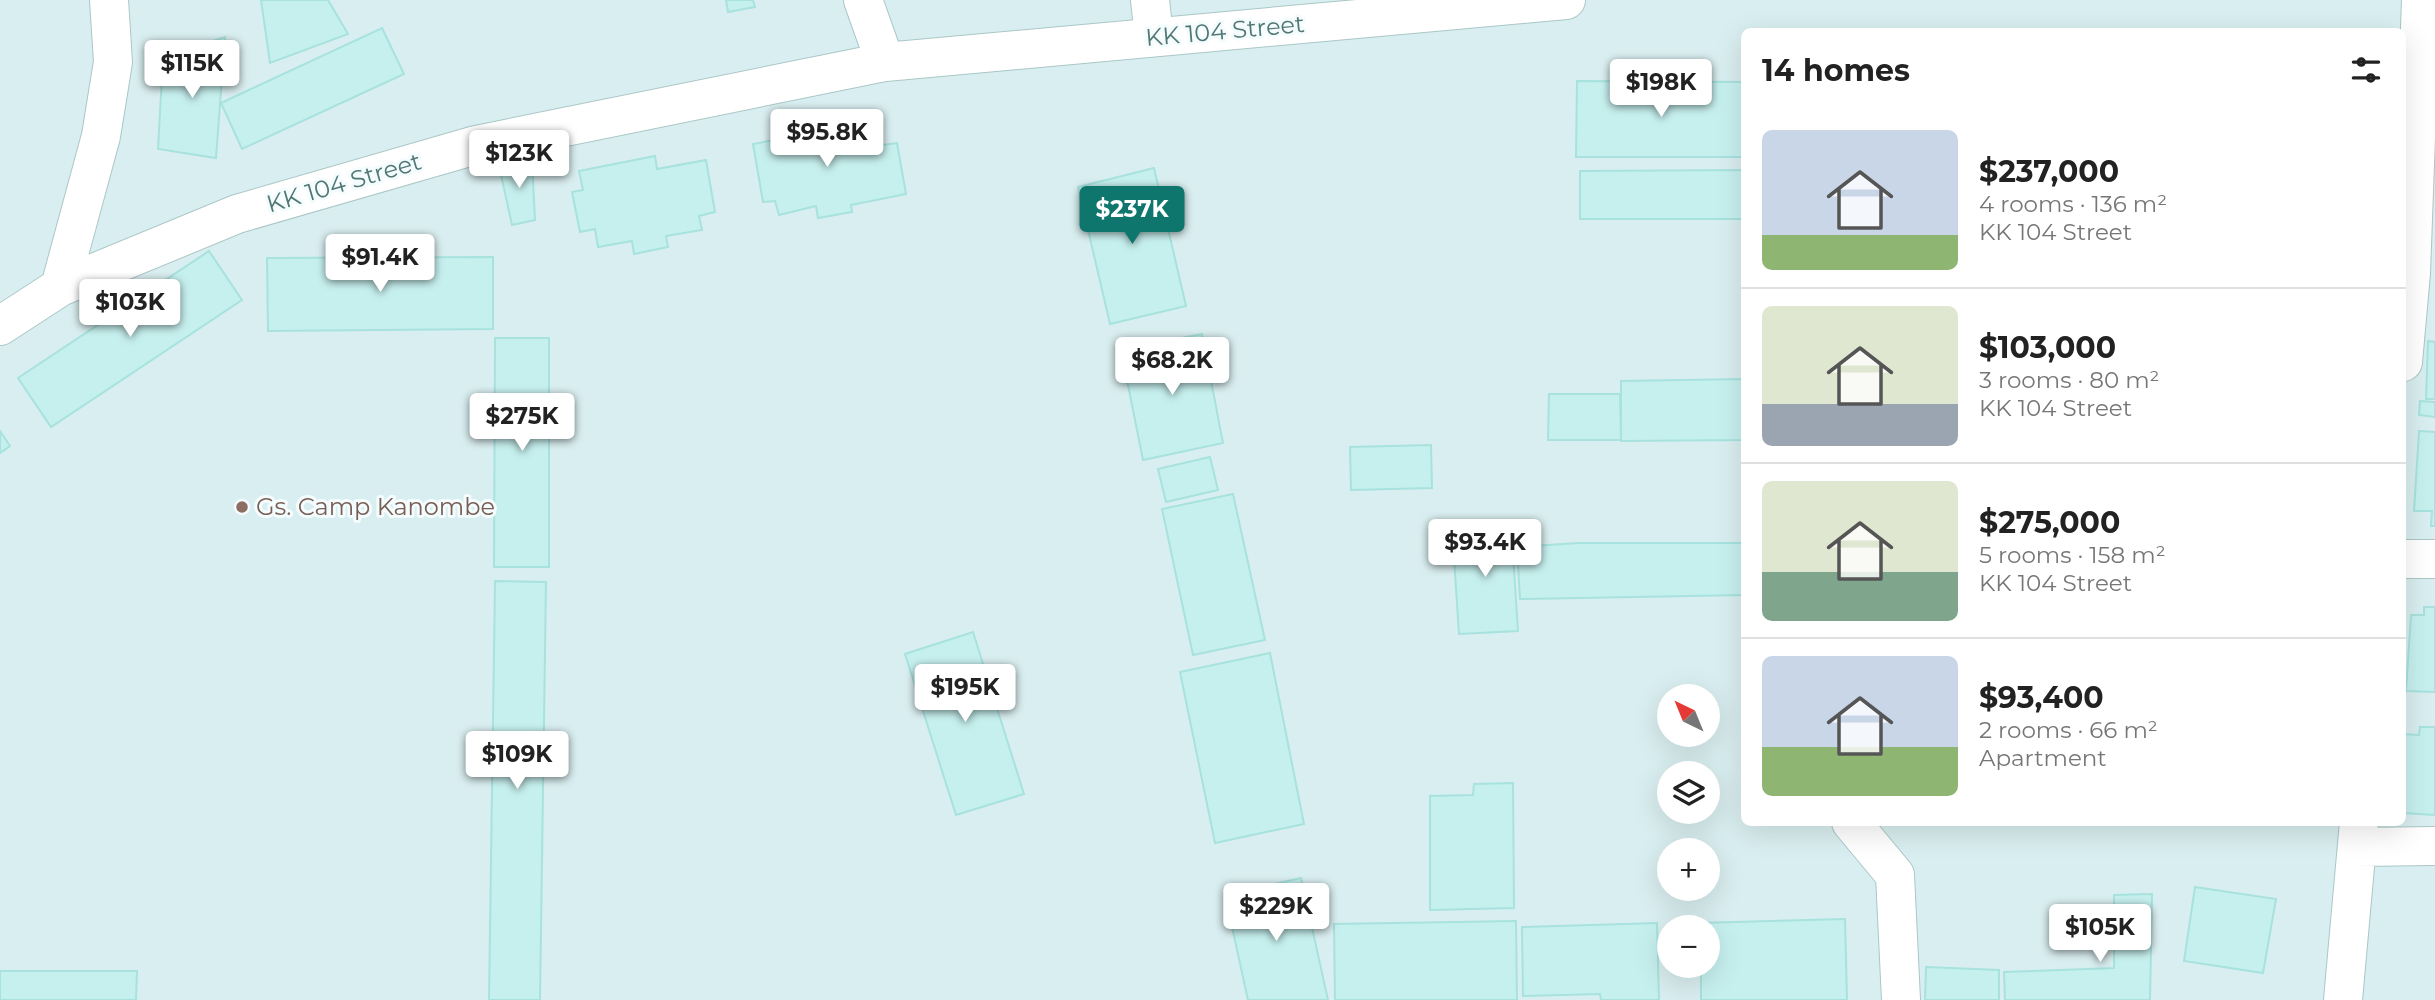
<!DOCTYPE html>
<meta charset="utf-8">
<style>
body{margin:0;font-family:Montserrat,sans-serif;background:#f2f2f2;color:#222;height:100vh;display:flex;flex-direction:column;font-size:26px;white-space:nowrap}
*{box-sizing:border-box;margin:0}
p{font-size:23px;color:#767676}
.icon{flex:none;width:38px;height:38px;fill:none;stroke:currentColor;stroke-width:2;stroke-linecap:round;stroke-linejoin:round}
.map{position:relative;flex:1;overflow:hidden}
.sheet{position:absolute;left:1741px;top:28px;width:665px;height:798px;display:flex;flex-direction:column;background:#fff;border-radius:10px;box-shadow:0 7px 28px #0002}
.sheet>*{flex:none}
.needle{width:46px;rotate:317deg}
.fabs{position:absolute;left:1657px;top:684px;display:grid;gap:14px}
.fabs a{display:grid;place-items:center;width:63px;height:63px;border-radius:50%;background:#fff;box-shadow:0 7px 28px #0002;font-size:35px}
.price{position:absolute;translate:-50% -60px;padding:0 16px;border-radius:7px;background:#fff;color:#222;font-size:23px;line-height:46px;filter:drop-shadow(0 2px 4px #0008)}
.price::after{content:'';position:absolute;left:50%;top:42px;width:21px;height:16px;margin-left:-10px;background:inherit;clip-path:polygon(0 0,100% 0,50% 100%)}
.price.selected{background:#0f766e;color:#fff}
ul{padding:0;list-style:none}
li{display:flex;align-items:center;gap:21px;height:175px;padding:0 21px}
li+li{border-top:2px solid #e0e0e0}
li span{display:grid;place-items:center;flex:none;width:196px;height:140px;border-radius:10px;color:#555}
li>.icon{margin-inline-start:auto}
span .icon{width:84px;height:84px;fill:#fffc;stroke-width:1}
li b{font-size:30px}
h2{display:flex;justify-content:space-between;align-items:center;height:84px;padding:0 21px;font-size:30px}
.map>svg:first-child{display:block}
.residential{fill:#d9eef0;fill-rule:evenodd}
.building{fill:#c6f0ee;stroke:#a7e2de;stroke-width:2}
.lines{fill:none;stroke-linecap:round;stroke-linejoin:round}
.minor-casing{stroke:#aac7c6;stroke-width:40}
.minor{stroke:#fff;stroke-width:38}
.education-dot{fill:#8d6e63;stroke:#f4fcfe;stroke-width:2.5}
.labels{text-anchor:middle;stroke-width:6;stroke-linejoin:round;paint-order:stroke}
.street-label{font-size:24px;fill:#507774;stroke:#f4fcfe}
.education-label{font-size:24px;fill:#785e54;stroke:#f4fcfe;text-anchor:start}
</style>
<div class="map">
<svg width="2435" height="1000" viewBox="0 0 2435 1000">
<rect width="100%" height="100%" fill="#edf9fc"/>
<path class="residential" d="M0,0h2435v1000h-2435zM1745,32h658v790h-658zM1670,696h38v39h-38zM1670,774h38v38h-38zM1670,850h38v39h-38zM1670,928h38v38h-38z"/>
<path class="building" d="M261,0h67l20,34 -78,29z
M726,0h27l2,7 -27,5z
M382,28l22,46 -162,75 -21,-46z
M225,37l-9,121 -58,-9 5,-91z
M1577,81l168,1v75h-169z
M837,116l3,18 31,-6 4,18 22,-3 9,51 -55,11 1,7 -34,6 -2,-12 -37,9 -4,-14 -12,1 -10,-58 42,-8 -2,-12z
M655,156l2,13 49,-9 9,52 -16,4 3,14 -36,6 2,11 -34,7 -2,-13 -34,6 -3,-18 -15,3 -8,-40 11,-2 -4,-19z
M498,161h34l3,59 -23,5z
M1154,168l32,138 -76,18 -32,-137z
M1745,170v49h-165v-48z
M209,251l33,49 -191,127 -33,-49z
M493,257v72l-225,2 -1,-73z
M1202,334l21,109 -80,17 -22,-110z
M495,338h54v229h-55z
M2428,341l7,1v57h-9z
M1745,379v61l-124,1v-60z
M1549,394h71l1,46h-73z
M2420,401l15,1v15l-16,-2z
M0,431l10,15 -10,7z
M2419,431l16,1v94h-4l1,-15h-18z
M1431,445l1,43 -81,2 -1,-43z
M1210,457l8,33 -52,12 -8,-33z
M1233,494l32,146 -72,15 -31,-146z
M1511,523l7,108 -59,3 -7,-107z
M1579,543h166v52l-225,4 -3,-52z
M495,581l51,1 -6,418h-51z
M2424,607h11v85l-29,-1 5,-76h13z
M973,632l51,162 -68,21 -51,-161z
M1270,653l34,171 -89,19 -35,-171z
M2420,727h15v88l-32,-2v-79l16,1z
M1513,783l1,125 -84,2v-114l43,-1 1,-11z
M1301,878l27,122h-80l-23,-105z
M2195,887l81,12 -13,74 -79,-12z
M2152,894l-2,106h-145l-1,-28 110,-4v-73z
M1845,919l2,81h-146v-34h7v-38h-8v-5z
M1516,921l1,79h-182l-1,-76z
M1657,923l2,77h-58l-1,-6 -77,2 -1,-69z
M1926,967l73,3v30h-74z
M0,971h137l-1,29h-136z"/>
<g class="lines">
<g class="minor-casing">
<path id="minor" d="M863,0l22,62
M1150,0l4,37
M60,287l41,-151 12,-74 -4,-62
M0,326l60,-39 177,-73 239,-69 409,-83 681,-62
M2403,362l8,-89 10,-273
M2403,559h32
M1851,822l44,53 6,125
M2357,847l78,-1
M2343,1000l16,-178"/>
</g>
<use href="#minor" class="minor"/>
</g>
<circle class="education-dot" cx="242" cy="507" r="7"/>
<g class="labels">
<g class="street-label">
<text transform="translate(1225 31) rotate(-5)" y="8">KK 104 Street</text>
<text transform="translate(344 183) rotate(-16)" y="8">KK 104 Street</text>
</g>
<g class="education-label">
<text x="256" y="515">Gs. Camp Kanombe</text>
</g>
</g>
</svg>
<div class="fabs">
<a><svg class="needle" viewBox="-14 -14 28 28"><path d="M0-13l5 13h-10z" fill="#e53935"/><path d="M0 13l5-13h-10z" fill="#767676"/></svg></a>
<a><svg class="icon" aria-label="layers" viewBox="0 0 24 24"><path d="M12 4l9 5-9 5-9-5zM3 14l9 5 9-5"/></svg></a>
<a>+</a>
<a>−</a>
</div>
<b class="price" style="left:192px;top:100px">$115K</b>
<b class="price" style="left:1661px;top:119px">$198K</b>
<b class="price" style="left:827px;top:169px">$95.8K</b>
<b class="price" style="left:519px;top:190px">$123K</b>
<b class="price selected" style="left:1132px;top:246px">$237K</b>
<b class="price" style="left:380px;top:294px">$91.4K</b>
<b class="price" style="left:130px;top:339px">$103K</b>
<b class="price" style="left:1172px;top:397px">$68.2K</b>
<b class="price" style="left:522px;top:453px">$275K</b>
<b class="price" style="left:1485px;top:579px">$93.4K</b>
<b class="price" style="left:965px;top:724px">$195K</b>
<b class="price" style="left:517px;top:791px">$109K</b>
<b class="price" style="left:1276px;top:943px">$229K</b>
<b class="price" style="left:2100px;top:964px">$105K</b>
<section class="sheet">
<h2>14 homes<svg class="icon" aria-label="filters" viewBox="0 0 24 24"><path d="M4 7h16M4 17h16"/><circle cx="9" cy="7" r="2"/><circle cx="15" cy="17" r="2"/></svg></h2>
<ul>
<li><span style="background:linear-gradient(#c9d6e8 75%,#8fb573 0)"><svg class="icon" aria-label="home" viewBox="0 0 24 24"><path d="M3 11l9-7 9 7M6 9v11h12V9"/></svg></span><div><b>$237,000</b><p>4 rooms · 136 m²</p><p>KK 104 Street</p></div></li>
<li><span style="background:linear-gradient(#dfe7d0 70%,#9aa5b1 0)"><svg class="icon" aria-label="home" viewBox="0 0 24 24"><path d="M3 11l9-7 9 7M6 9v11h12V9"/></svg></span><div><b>$103,000</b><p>3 rooms · 80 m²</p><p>KK 104 Street</p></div></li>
<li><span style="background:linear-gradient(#dfe7d0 65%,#7fa58c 0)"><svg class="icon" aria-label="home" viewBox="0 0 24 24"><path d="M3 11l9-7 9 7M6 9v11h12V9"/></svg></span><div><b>$275,000</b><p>5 rooms · 158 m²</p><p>KK 104 Street</p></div></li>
<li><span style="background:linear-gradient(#c9d6e8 65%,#8fb573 0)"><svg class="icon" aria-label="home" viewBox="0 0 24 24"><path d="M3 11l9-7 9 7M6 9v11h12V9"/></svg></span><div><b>$93,400</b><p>2 rooms · 66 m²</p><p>Apartment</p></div></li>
</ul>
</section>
</div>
